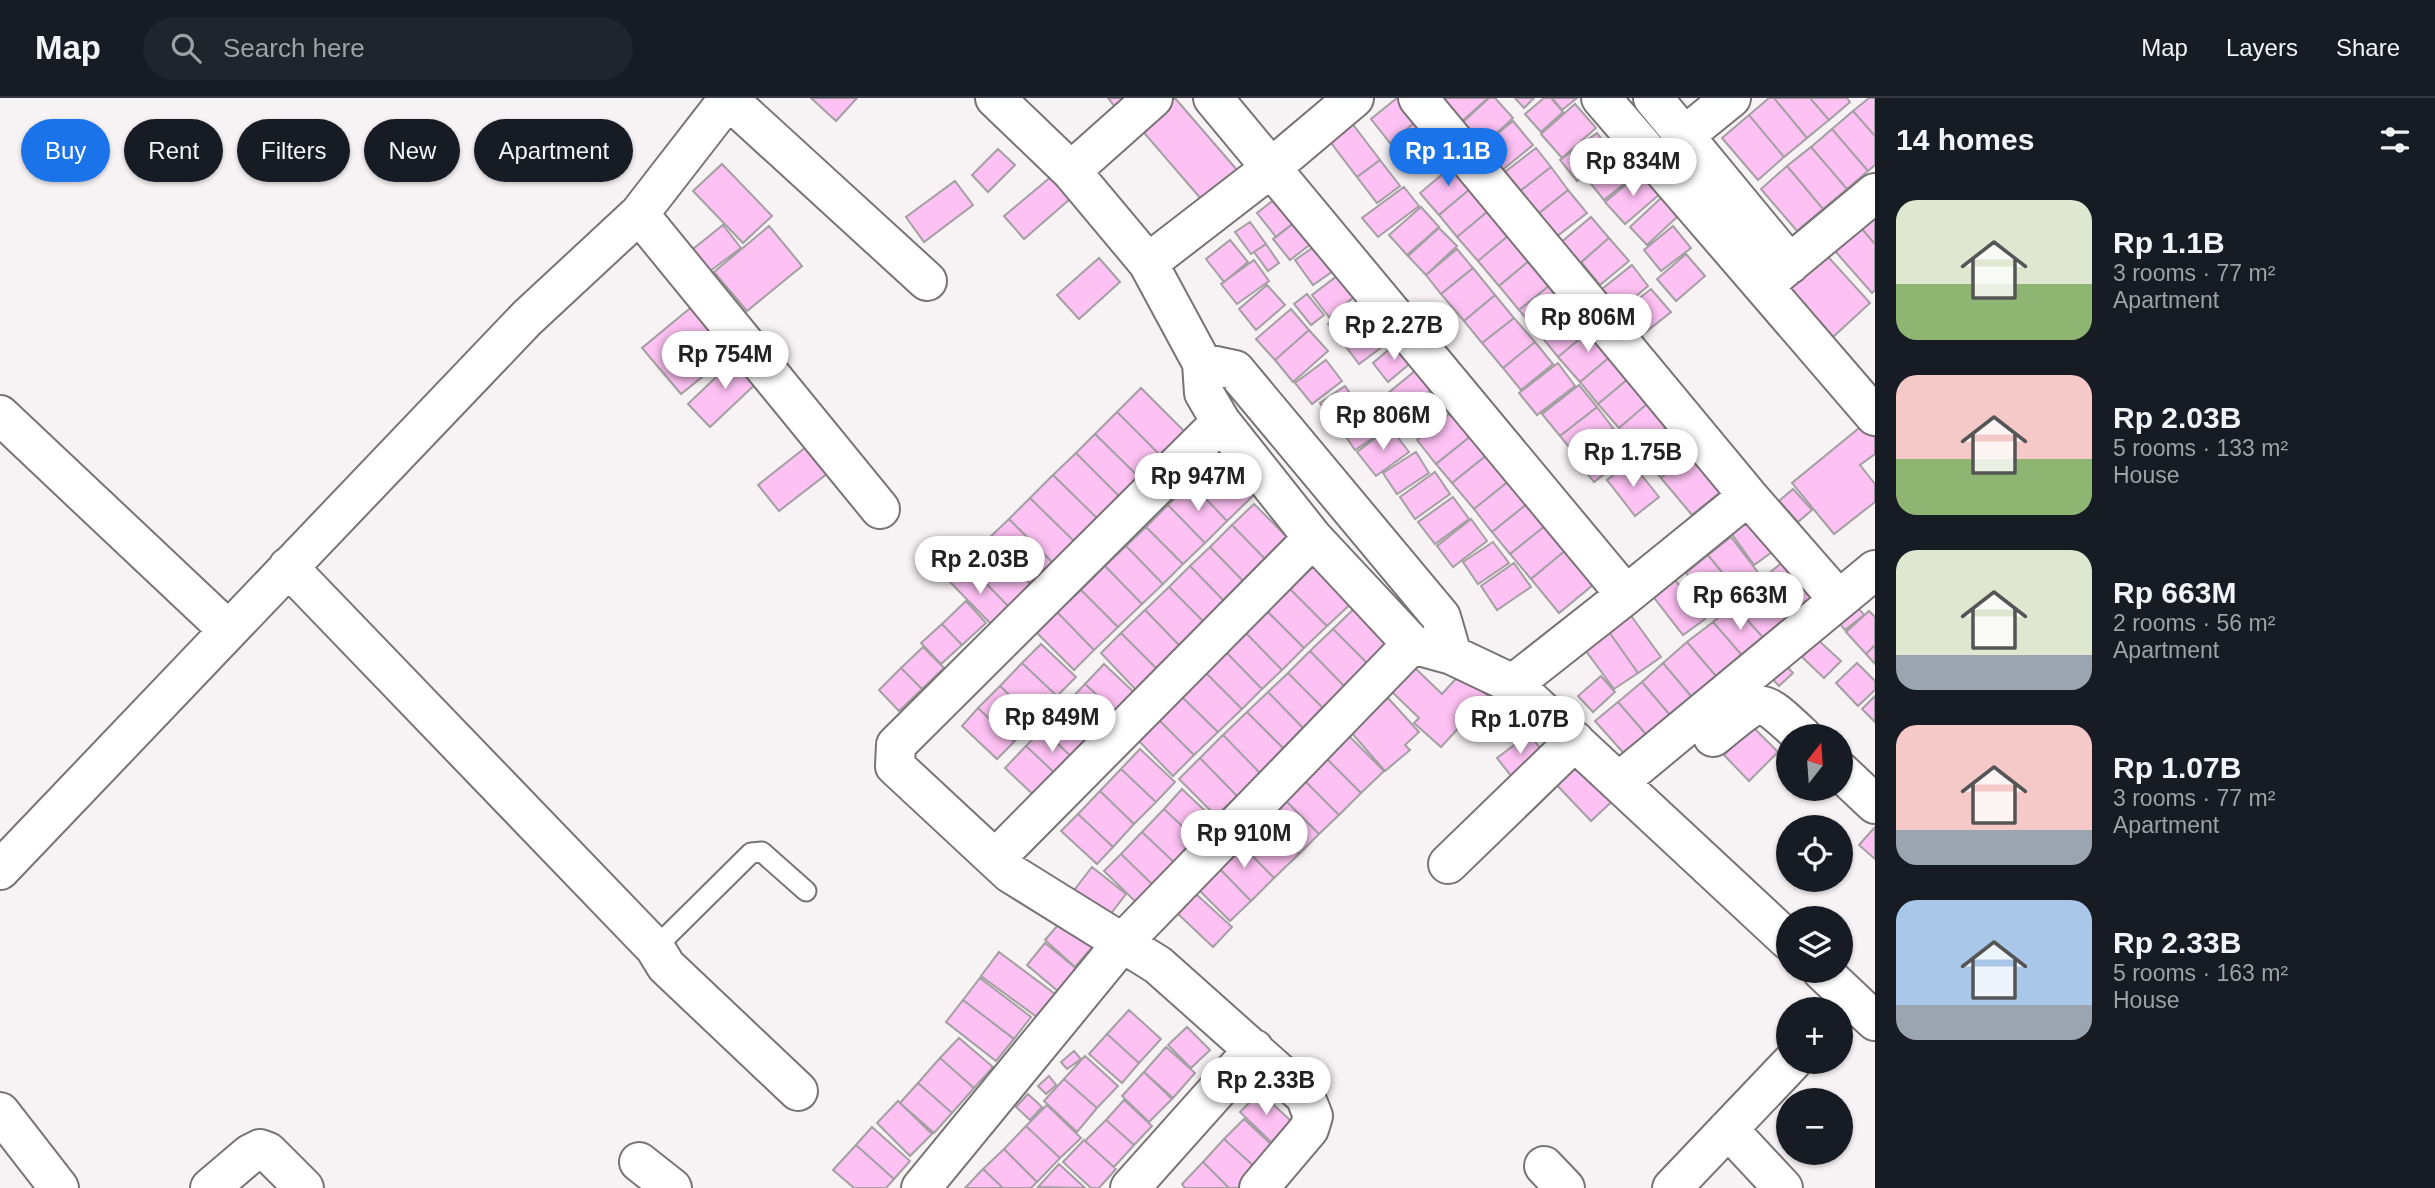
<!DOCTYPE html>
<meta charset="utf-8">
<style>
body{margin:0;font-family:Arial,sans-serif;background:#20242c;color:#f1f3f6;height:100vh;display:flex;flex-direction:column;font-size:26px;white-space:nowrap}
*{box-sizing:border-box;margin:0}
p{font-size:23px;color:#9ea1a6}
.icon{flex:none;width:38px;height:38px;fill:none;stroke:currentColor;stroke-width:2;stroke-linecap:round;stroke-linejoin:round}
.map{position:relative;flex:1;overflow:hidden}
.details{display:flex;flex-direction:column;background:#171b24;width:560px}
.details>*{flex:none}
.banner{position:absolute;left:21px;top:21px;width:665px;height:63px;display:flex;gap:14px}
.needle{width:46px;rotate:17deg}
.tools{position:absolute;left:1776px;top:626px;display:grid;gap:14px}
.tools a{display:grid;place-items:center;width:77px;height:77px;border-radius:50%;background:#171b24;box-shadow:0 2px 5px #0004;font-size:35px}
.price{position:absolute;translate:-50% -60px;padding:0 16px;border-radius:24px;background:#fff;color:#222;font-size:23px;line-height:46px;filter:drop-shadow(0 2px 4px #0008)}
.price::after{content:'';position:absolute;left:50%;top:42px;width:21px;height:16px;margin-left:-10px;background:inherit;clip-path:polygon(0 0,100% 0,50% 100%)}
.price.active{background:#1a73e8;color:#fff}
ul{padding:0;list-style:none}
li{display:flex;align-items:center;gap:21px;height:175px;padding:0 21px}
li span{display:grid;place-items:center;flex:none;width:196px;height:140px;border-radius:21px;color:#555}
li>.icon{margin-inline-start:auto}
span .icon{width:84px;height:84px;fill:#fffc;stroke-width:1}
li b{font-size:30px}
h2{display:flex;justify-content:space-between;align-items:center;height:84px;padding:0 21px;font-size:30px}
.chip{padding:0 24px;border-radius:32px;background:#171b24;box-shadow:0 2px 5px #0004;font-size:24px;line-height:63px}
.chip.active{background:#1a73e8;color:#fff}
header{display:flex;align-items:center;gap:42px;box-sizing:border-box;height:98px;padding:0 35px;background:#171b24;border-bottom:2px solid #363941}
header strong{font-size:33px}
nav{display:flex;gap:38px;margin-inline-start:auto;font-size:24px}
.search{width:490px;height:63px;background:#20242c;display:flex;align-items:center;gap:18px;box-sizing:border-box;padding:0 24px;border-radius:38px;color:#9ea1a6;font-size:26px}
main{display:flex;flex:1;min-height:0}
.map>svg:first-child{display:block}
.building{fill:#fdc1f3;stroke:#a39fa2;stroke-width:2}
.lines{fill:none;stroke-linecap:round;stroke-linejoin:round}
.lane-casing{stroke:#787474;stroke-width:23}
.street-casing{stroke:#787474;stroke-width:42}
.lane{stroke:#fff;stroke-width:19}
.street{stroke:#fff;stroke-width:38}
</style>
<header>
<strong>Map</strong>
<div class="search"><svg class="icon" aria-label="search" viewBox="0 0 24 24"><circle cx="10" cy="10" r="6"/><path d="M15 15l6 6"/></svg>Search here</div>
<nav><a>Map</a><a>Layers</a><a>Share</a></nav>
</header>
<main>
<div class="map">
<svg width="1875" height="1090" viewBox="0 0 1875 1090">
<rect width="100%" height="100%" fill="#f7f2f3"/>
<path class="building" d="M811,0h46l-21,23z
M1108,0h20l-12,10z
M1175,0l62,72 -35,30 -63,-73z
M1397,0h7l16,20 -30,25 -19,-24z
M1442,0h46l-28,25z
M1489,0h6l18,20 -30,28 -21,-23z
M1515,0h19l-10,10z
M1544,0h7l12,14 -22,20 -16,-18z
M1552,0h25l-15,12z
M1769,0h5l33,40 -23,19 -35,-42z
M1774,0h36l19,22 -22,18z
M1810,0h37l3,4 -21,18z
M1869,0h6v38l-22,-25z
M1575,6l21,24 -34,30 -21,-24z
M1853,13l22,25v29l-7,6 -36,-42z
M1345,16l35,46 -23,17 -35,-46z
M1749,17l35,42 -26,23 -36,-42z
M1420,20l16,20 -30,24 -16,-19z
M1513,23l20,24 -38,31 -20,-24z
M1832,31l36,42 -21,18 -36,-42z
M1597,35l16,21 -36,27 -17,-21z
M1811,49l36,42 -24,20 -36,-43z
M1536,50l15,19 -31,24 -15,-19z
M998,51l17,16 -27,27 -16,-17z
M1614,60l16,21 -26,21 -17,-21z
M1380,62l20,26 -23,17 -20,-26z
M1457,64l19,22 -37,31 -19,-22z
M722,66l50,52 -29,27 -50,-52z
M1787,68l36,43 -26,22 -36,-42z
M1551,69l17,23 -30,24 -18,-23z
M1058,73l19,22 -53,46 -20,-23z
M1641,74l19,22 -35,30 -20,-22z
M955,83l18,24 -49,37 -18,-25z
M1476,86l18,22 -37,31 -18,-22z
M1404,89l15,19 -41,31 -16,-19z
M1568,92l19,23 -31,24 -18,-23z
M1276,100l19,24 -19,15 -19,-24z
M1661,100l17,18 -31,29 -17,-18z
M1494,108l21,24 -37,31 -21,-24z
M1421,109l18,20 -32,28 -18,-20z
M1591,119l18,21 -33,29 -18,-22z
M1875,120v26l-13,-15z
M1250,124l16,22 -15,10 -16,-22z
M1295,124l17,21 -22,17 -17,-21z
M723,127l18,23 -31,23 -17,-22z
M769,128l33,40 -55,45 -33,-39z
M1673,128l18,22 -30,23 -17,-21z
M1439,130l18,18 -31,29 -18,-19z
M1862,131l13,15v46l-3,3 -37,-42z
M1515,132l21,25 -37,31 -21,-25z
M1609,140l20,23 -29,24 -19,-23z
M1230,142l18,22 -24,20 -18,-23z
M1266,146l13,19 -11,8 -14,-19z
M1318,146l18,25 -23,16 -18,-25z
M1457,151l16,19 -32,26 -15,-19z
M1821,151l49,54 -37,34 -49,-55z
M1686,156l19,22 -29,25 -19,-22z
M1536,157l20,25 -37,30 -20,-24z
M1099,160l21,24 -41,37 -22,-24z
M1254,162l15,21 -32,23 -16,-20z
M1632,167l16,21 -29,24 -17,-21z
M1473,170l22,27 -31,26 -23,-27z
M1337,178l17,21 -25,20 -17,-22z
M1556,182l22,25 -37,31 -22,-26z
M1267,187l18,20 -29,25 -17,-21z
M1651,191l20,23 -29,23 -19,-24z
M1307,196l17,21 -13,10 -17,-21z
M1495,197l19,23 -32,25 -18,-22z
M1355,206l15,19 -26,21 -16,-20z
M694,207l39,47 -52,42 -39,-46z
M1578,207l17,21 -37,31 -17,-21z
M1291,211l18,21 -34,30 -19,-21z
M1381,213l11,14 -13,9 -11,-14z
M1514,220l21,24 -32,26 -21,-25z
M1370,225l16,21 -27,20 -15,-20z
M1595,228l22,25 -37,31 -22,-25z
M1309,232l19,21 -35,31 -18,-22z
M1399,243l15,19 -26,22 -15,-19z
M1535,244l18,22 -32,26 -18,-22z
M1617,253l18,22 -37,31 -18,-22z
M740,256l22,24 -52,49 -22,-23z
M1326,262l16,21 -30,23 -17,-21z
M1427,263l16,19 -40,33 -16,-19z
M1558,265l17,23 -38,29 -18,-22z
M1635,275l20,24 -36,31 -21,-24z
M1443,282l17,21 -40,33 -17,-21z
M1579,287l18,22 -37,29 -18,-22z
M1345,288l14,21 -26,16 -13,-20z
M1141,290l50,50 -24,24 -50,-50z
M1655,299l20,23 -37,31 -19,-23z
M1372,307l16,23 -33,22 -15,-22z
M1458,309l19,24 -41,33 -19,-24z
M1597,309l16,21 -36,29 -17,-21z
M1117,314l50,50 -22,21 -50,-49z
M1675,322l22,27 -36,31 -23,-27z
M1864,326l11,14v16l-15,11 15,19v18l-41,32 -42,-51z
M1390,329l19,25 -33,24 -19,-24z
M1613,330l20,24 -39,30 -19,-24z
M1477,333l16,19 -41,33 -16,-19z
M1095,336l50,49 -20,19 -49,-49z
M815,342l22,26 -58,45 -21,-26z
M1697,349l32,38 -37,30 -31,-37z
M1493,352l22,26 -41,33 -22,-26z
M1416,354l13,21 -32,21 -14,-21z
M1076,355l49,49 -22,22 -50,-49z
M1220,357l37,37 -30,29 -36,-38z
M1631,364l28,35 -24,19 -28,-36z
M1435,374l15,22 -35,25 -15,-22z
M1053,377l50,49 -23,23 -50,-49z
M1515,378l18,23 -41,33 -18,-23z
M1191,385l36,38 -22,22 -37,-38z
M1793,391l19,21 -14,12 -19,-21z
M1453,399l16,22 -34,25 -17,-22z
M1030,400l50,49 -22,21 -49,-49z
M1533,401l18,22 -41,33 -18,-22z
M1254,406l37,37 -22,22 -37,-38z
M1168,407l37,38 -22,21 -37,-37z
M1755,417l24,32 -25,18 -23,-32z
M1009,421l49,49 -22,22 -49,-50z
M1471,421l16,22 -34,26 -16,-21z
M1551,423l21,24 -41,34 -21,-25z
M1232,427l37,38 -23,21 -36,-37z
M1146,429l37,37 -20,20 -37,-38z
M1731,439l29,38 -22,17 -30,-37z
M987,442l49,50 -22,22 -49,-50z
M1493,444l16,21 -31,21 -15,-22z
M1572,447l28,34 -41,34 -28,-34z
M1126,448l37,38 -21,20 -37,-38z
M1210,449l36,37 -19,20 -37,-38z
M1708,457l30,37 -23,18 -29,-37z
M1320,462l37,38 -30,28 -37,-37z
M1784,463l34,38 -26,22 -34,-39z
M965,464l49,50 -18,17 -49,-50z
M1514,465l17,24 -34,23 -16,-24z
M1105,468l37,38 -24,23 -37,-37z
M1190,468l37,38 -21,20 -37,-37z
M1670,475l35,46 -22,16 -35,-45z
M1758,484l34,39 -25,21 -34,-38z
M1169,489l37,37 -25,23 -36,-37z
M1290,491l37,37 -23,22 -37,-37z
M1081,492l37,37 -24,23 -37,-38z
M1848,497l16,20 -19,15 -16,-20z
M1363,502l37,38 -30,28 -37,-37z
M966,503l20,22 -24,22 -20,-21z
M1733,506l34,38 -21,18 -33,-38z
M1145,512l36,37 -23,23 -37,-37z
M1267,513l37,37 -22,22 -37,-38z
M1869,513l6,6v28l-9,9 -20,-22z
M1057,514l37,38 -20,20 -37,-37z
M1629,515l32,44 -23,16 -31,-44z
M1713,524l33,38 -25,22 -34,-40z
M942,526l20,21 -21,19 -20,-21z
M1333,531l37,37 -23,23 -37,-38z
M1607,531l31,44 -24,16 -31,-42z
M1245,534l37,38 -20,19 -36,-37z
M1121,535l37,37 -21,21 -36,-38z
M1818,542l23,21 -17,17 -22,-21z
M1687,544l34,40 -25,20 -33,-39z
M1041,546l35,33 -19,19 -35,-33z
M1875,547v19l-9,-10z
M923,549l21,21 -22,21 -21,-21z
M1310,553l37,38 -22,21 -37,-37z
M1226,554l36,37 -20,20 -37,-37z
M1781,562l12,13 -14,13 -12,-13z
M1022,565l35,33 -22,23 -35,-33z
M1663,565l33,39 -21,19 -33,-39z
M1857,565l18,18v9l-17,16 -22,-23z
M1104,566l35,33 -18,20 -36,-33z
M1413,568l29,28 20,-22 26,24 -47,51 -27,-24 5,-5 -29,-28z
M901,570l21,21 -23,22 -20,-21z
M1205,574l37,37 -24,23 -38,-37z
M1288,575l37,37 -20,20 -37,-38z
M1601,578l14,16 -22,20 -15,-16z
M1642,584l33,39 -24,19 -33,-38z
M1085,586l36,33 -22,22 -35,-33z
M1000,588l35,33 -21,23 -36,-34z
M1268,594l37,38 -21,19 -37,-37z
M1180,597l38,37 -24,23 -37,-37z
M1875,598v26l-13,-13z
M1388,600l31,34 -14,13 5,5 -25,21 -35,-40z
M1618,604l33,38 -22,19 -34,-38z
M1064,608l35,33 -22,23 -35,-33z
M978,610l36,34 -17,17 -35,-33z
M1247,614l37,37 -24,24 -37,-38z
M1157,620l37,37 -21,21 -37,-38z
M1753,629l25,25 -29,29 -25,-26z
M1042,631l35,33 -16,17 -35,-33z
M1347,636l37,37 -23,22 -37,-37z
M1529,636l15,19 -32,24 -15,-19z
M1223,637l37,38 -23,23 -37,-38z
M1026,648l35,33 -21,22 -35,-33z
M1140,651l35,33 -19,20 -35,-33z
M1583,654l38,41 -30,28 -39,-41z
M1324,658l37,37 -22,22 -37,-37z
M1200,660l37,38 -21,20 -37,-37z
M1121,671l35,33 -22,22 -34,-33z
M1302,680l37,37 -20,19 -37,-37z
M1182,691l36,34 -19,19 -35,-33z
M1100,693l34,33 -21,23 -35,-33z
M1282,699l37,37 -20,20 -38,-37z
M1164,711l35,33 -22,23 -35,-33z
M1078,716l35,33 -16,17 -36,-33z
M1261,719l38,37 -25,24 -37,-38z
M1875,729v32l-16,-14z
M1142,734l35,33 -22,22 -34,-33z
M1237,742l37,38 -23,23 -37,-38z
M1121,756l34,33 -16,18 -35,-34z
M1214,765l37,38 -21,20 -37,-37z
M1092,769l34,27 -20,26 -34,-27z
M1196,796l36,33 -19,20 -35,-33z
M1065,819l30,27 -20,23 -30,-27z
M1045,845l33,27 -19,22 -32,-27z
M999,854l64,48 -18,23 -64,-47z
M980,880l51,39 -17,22 -51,-39z
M963,902l51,39 -18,22 -50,-39z
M1129,912l32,29 -22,24 -32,-29z
M1187,929l23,23 -19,18 -23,-23z
M1107,936l32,29 -17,20 -33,-29z
M959,940l34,29 -19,21 -34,-30z
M1166,949l29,26 -22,25 -29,-26z
M1074,953l7,8 -14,10 -6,-7z
M1085,958l33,30 -21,22 -33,-29z
M940,960l34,30 -22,25 -34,-30z
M1144,974l28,27 -23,23 -27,-26z
M1049,978l7,9 -10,9 -8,-8z
M1064,981l33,29 -20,24 -33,-31z
M918,985l34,30 -18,20 -34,-30z
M1260,994l31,29 -19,22 -32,-31z
M1028,996l14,13 -12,13 -14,-13z
M1124,1002l28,26 -18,19 -28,-25z
M898,1003l34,33 -22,22 -33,-33z
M1047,1007l34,33 -21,20 -34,-32z
M1244,1021l32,30 -19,20 -33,-30z
M1106,1022l28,25 -20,22 -29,-26z
M1026,1028l34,32 -23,24 -33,-33z
M872,1029l38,34 -16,18 -38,-34z
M1224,1041l33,30 -18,19h-10l-26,-26z
M1084,1042l32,29 -17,19h-8l-28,-26z
M856,1047l38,34 -8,9h-32l-21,-18z
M1004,1051l33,33 -6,6h-28l-20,-19z
M1203,1064l26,26h-44l-3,-4z
M1059,1066l26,24 -47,-1z
M983,1071l20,19h-38z"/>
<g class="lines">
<g class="lane-casing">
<path id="lane" d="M655,850l96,-95 11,-1 44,39"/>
</g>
<g class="street-casing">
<path id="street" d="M995,0l76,73 77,92 123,-95 83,-70
M1213,0l413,497 122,-99
M1418,0l330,398 91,104
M1601,0l274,318
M1653,0l137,166
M728,1l199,182
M1684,38l47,-38
M1071,73l82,-73
M639,116l241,295
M1148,165l54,100 2,30 17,29 92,116 99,106 40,11 61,29
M1770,182l105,-87
M1202,265l33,7 206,247 11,38
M0,317l228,215
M1221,324l-325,323 -1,21 115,107 148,92 147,131 8,20 -4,13 -50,59
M288,469l367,381 11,18 132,125
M1626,497l-113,89 275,256
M1713,639c50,-39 42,-45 90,0
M1841,674l34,32
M1620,683l255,-211
M995,761l318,-321
M1448,766l127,-123
M0,772l527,-552 112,-104 90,-116
M1822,873l53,50
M0,1014l59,76
M1728,1031l55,59
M639,1064l33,26
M1544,1068l21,22
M210,1090l40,-34 10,-5 8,3 36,36
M921,1090l202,-246 289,-298
M1130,1090l124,-139
M1672,1090l120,-126"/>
</g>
<use href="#lane" class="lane"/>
<use href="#street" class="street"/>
</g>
</svg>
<div class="tools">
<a><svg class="needle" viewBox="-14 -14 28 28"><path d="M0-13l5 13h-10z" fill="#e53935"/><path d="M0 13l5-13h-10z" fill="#9ea1a6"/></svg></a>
<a><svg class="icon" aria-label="locate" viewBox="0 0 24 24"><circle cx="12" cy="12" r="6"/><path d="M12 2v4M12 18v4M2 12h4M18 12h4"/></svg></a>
<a><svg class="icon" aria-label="layers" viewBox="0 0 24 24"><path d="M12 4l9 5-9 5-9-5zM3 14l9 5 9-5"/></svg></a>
<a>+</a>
<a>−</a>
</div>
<b class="price active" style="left:1448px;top:90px">Rp 1.1B</b>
<b class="price" style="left:1633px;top:100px">Rp 834M</b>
<b class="price" style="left:1588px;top:256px">Rp 806M</b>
<b class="price" style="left:1394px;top:264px">Rp 2.27B</b>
<b class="price" style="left:725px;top:293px">Rp 754M</b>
<b class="price" style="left:1383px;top:354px">Rp 806M</b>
<b class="price" style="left:1633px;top:391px">Rp 1.75B</b>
<b class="price" style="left:1198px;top:415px">Rp 947M</b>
<b class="price" style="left:980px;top:498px">Rp 2.03B</b>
<b class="price" style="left:1740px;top:534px">Rp 663M</b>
<b class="price" style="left:1052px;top:656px">Rp 849M</b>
<b class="price" style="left:1520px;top:658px">Rp 1.07B</b>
<b class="price" style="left:1244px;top:772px">Rp 910M</b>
<b class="price" style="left:1266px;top:1019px">Rp 2.33B</b>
<div class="banner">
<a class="chip active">Buy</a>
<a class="chip">Rent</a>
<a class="chip">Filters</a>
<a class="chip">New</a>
<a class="chip">Apartment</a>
</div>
</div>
<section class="details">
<h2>14 homes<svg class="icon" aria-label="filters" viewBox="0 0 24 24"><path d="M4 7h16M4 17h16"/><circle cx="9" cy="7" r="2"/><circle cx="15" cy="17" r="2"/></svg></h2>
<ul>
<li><span style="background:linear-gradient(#dfe7d0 60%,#8fb573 0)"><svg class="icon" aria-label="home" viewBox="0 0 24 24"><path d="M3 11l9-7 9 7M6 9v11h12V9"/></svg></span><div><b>Rp 1.1B</b><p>3 rooms · 77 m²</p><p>Apartment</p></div></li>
<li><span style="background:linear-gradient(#f6c9c9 60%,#8fb573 0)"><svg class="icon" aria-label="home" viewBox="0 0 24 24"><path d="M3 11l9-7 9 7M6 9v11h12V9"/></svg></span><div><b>Rp 2.03B</b><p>5 rooms · 133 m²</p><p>House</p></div></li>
<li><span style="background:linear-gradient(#dfe7d0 75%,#9aa5b1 0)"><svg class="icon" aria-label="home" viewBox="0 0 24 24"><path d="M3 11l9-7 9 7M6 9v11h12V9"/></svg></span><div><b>Rp 663M</b><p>2 rooms · 56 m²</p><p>Apartment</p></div></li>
<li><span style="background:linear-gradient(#f6c9c9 75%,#9aa5b1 0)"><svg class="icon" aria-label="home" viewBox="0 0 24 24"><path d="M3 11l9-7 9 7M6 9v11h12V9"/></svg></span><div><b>Rp 1.07B</b><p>3 rooms · 77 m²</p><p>Apartment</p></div></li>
<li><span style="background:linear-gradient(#a9c7e8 75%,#9aa5b1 0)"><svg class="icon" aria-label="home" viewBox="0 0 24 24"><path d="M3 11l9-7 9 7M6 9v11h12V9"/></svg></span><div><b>Rp 2.33B</b><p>5 rooms · 163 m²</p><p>House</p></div></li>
</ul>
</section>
</main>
